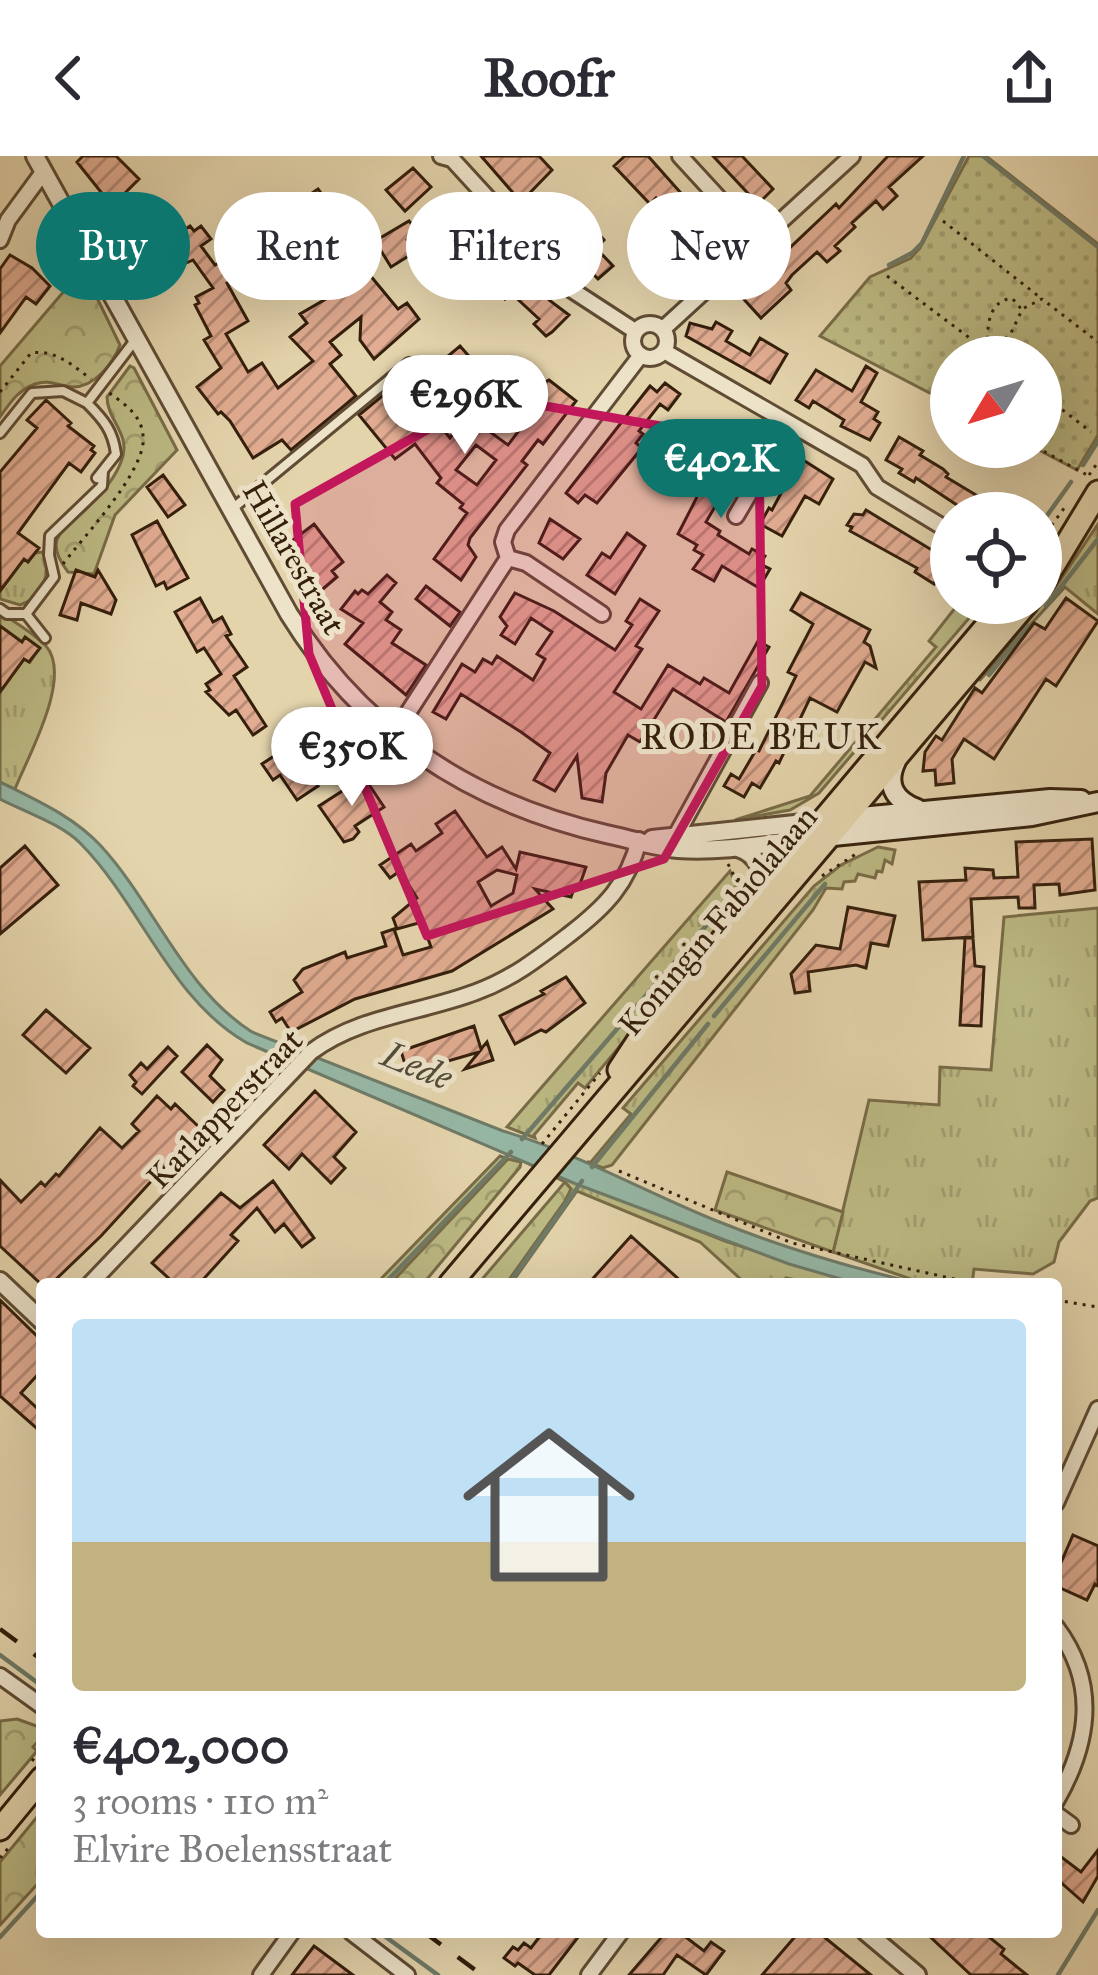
<!DOCTYPE html>
<meta charset="utf-8">
<style>
body{margin:0;font-family:"IM FELL Great Primer",serif;background:#f2f2f3;color:#2b2b33;height:100vh;display:flex;flex-direction:column;font-size:45px;white-space:nowrap}
*{box-sizing:border-box;margin:0}
p{font-size:39px;color:#7c7c81}
.icon{flex:none;width:66px;height:66px;fill:none;stroke:currentColor;stroke-width:2;stroke-linecap:round;stroke-linejoin:round}
.map{position:relative;flex:1;overflow:hidden}
.drawer{position:absolute;left:36px;top:1122px;width:1026px;height:660px;display:flex;flex-direction:column;background:#fff;border-radius:12px;box-shadow:0 12px 48px #0002}
.drawer>*{flex:none}
.guide{position:absolute;left:36px;top:36px;width:1026px;height:108px;display:flex;gap:24px}
.needle{width:78px;rotate:232deg}
.buttons{position:absolute;left:930px;top:180px;display:grid;gap:24px}
.buttons a{display:grid;place-items:center;width:132px;height:132px;border-radius:50%;background:#fff;box-shadow:0 12px 48px #0002;font-size:60px}
.price{position:absolute;translate:-50% -102px;padding:0 27px;border-radius:42px;background:#fff;color:#222;font-size:39px;line-height:78px;filter:drop-shadow(0 3px 6px #0008)}
.price::after{content:'';position:absolute;left:50%;top:72px;width:36px;height:27px;margin-left:-18px;background:inherit;clip-path:polygon(0 0,100% 0,50% 100%)}
.price.on{background:#0f766e;color:#fff}
ul{padding:0;list-style:none}
li{display:grid;align-content:center;gap:24px;height:636px;padding:0 36px}
li span{display:grid;place-items:center;height:372px;border-radius:12px;color:#555}
li>.icon{margin-inline-start:auto}
span .icon{width:216px;height:216px;fill:#fffc;stroke-width:1}
li b{font-size:51px}
.chip{padding:0 42px;border-radius:54px;background:#fff;box-shadow:0 12px 48px #0002;font-size:42px;line-height:108px}
.chip.on{background:#0f766e;color:#fff}
header{display:flex;justify-content:space-between;align-items:center;height:156px;padding:0 36px;background:#fff;font-size:54px;font-weight:700}
.map>svg:first-child{display:block}
.grass{fill:url(#grass-tufts);stroke:#786c48;stroke-width:3}
.forest{fill:url(#forest-crowns);stroke:#786c48;stroke-width:3}
.garden{fill:url(#garden-dots);stroke:#786c48;stroke-width:3}
.water{fill:#96b8a6;stroke:#6f7b68;stroke-width:3}
.lines{fill:none;stroke-linecap:round;stroke-linejoin:round}
.stream{stroke:#6f7b68;stroke-width:4.5}
.building{fill:url(#building-hatch);stroke:#341f0c;stroke-width:3;fill-rule:evenodd}
.service-casing{stroke:#604c34;stroke-width:14}
.minor-casing{stroke:#604c34;stroke-width:20}
.tertiary-casing{stroke:#604c34;stroke-width:22}
.secondary-casing{stroke:#341f0c;stroke-width:24}
.primary-casing{stroke:#341f0c;stroke-width:27}
.path{stroke:#341f0c;stroke-width:3;stroke-dasharray:3 6;stroke-linecap:butt}
.service{stroke:#ede3c9;stroke-width:8}
.minor{stroke:#ede3c9;stroke-width:14}
.tertiary{stroke:#ede3c9;stroke-width:16}
.secondary{stroke:#ede3c9;stroke-width:18}
.primary{stroke:#e4d4ac;stroke-width:21}
.rail{stroke:#341f0c;stroke-width:4.5;stroke-dasharray:21 21;stroke-linecap:butt}
.marked{fill:#c2185b;fill-opacity:0.2;stroke:#c2185b;stroke-width:9;stroke-linejoin:round}
.labels{text-anchor:middle;stroke-width:10;stroke-linejoin:round;paint-order:stroke}
.street-label{font-size:33px;fill:#341f0c;stroke:#ede3c9}
.neighbourhood-label{font-size:36px;letter-spacing:3px;fill:#341f0c;stroke:#ede3c9}
.water-label{font-size:36px;font-style:italic;fill:#514d3a;stroke:#ede3c9}
</style>
<header><svg class="icon" aria-label="back" viewBox="0 0 24 24"><path d="M15 5l-7 7 7 7"/></svg>Roofr<svg class="icon" aria-label="share" viewBox="0 0 24 24"><path d="M12 15V3M7 8l5-5 5 5M5 13v7h14v-7"/></svg></header>
<div class="map">
<svg width="1098" height="1819" viewBox="0 0 1098 1819">
<defs>
<pattern id="grass-tufts" width="24" height="20" patternUnits="userSpaceOnUse" patternTransform="scale(3)"><rect width="24" height="20" fill="#bcba84"/><path d="M3 7l-1-3M5 7V3M7 7l1-3M15 17l-1-3M17 17v-4M19 17l1-3" fill="none" stroke="#a29f71"/></pattern>
<pattern id="forest-crowns" width="20" height="18" patternUnits="userSpaceOnUse" patternTransform="scale(3)"><rect width="20" height="18" fill="#bcba84"/><path d="M2 6a3 3 0 1 1 6 0M12 15a3 3 0 1 1 6 0" fill="none" stroke="#a29f71"/></pattern>
<pattern id="garden-dots" width="8" height="8" patternUnits="userSpaceOnUse" patternTransform="scale(3)"><rect width="8" height="8" fill="#bcba84"/><path d="M2 2h.1M6 6h.1" fill="none" stroke="#a29f71" stroke-width="1.8" stroke-linecap="round"/></pattern>
<pattern id="building-hatch" width="6" height="6" patternUnits="userSpaceOnUse" patternTransform="scale(3)"><rect width="6" height="6" fill="#e1ac91"/><path d="M-1 1l2-2M0 6l6-6M5 7l2-2" fill="none" stroke="#b78b75"/></pattern>
</defs>
<rect width="100%" height="100%" fill="#e4d4ac"/>
<filter id="stains"><feTurbulence type="fractalNoise" baseFrequency=".00167" numOctaves="4"/><feColorMatrix values="0 0 0 0 .2 0 0 0 0 .09 0 0 0 0 .02 0 0 0 .5 -.17"/></filter>
<radialGradient id="worn" r=".72"><stop offset=".6" stop-color="#630" stop-opacity="0"/><stop offset="1" stop-color="#630" stop-opacity=".3"/></radialGradient>
<path class="grass" d="M1098,368v90l-33,-27 -86,94 76,-93z
M44,396c6,23 1,44 -24,53l-20,-6v-8l24,-32 4,3 7,-9z
M959,447h23l-163,190 -29,17 -55,10 75,-24 126,-149 -7,-6z
M0,456c14,10 34,21 46,34 27,31 -18,110 -31,143l-15,-7v-90l24,-33 6,3 9,-14 -14,-10 -3,4 -22,-16z
M878,691l17,3 -3,14 -7,-4 -3,12 -5,-1 -2,7 -17,-4 -3,7 -11,1 -2,7 -16,-1 -13,22 -201,255 -9,3 -16,-6h4l40,-48 -8,-6 191,-222 27,-21z
M730,715l10,23 -1,8 -154,186 -7,-5 -44,52 1,3 -28,-11z
M1098,752v290l-8,3 -31,41 -5,20 -21,12 -59,-5 -2,15h-47l-92,-32 36,-152 70,5 1,-38 51,3 13,-153z
M500,1000l8,3 -118,125h-14z
M519,1003l206,82 133,43h-41l-31,-6 -3,6h-37l-46,-42 -123,-51 -66,93h-5l65,-95 -6,-7z"/>
<path class="forest" d="M83,113l37,76c-7,18 -25,42 -47,42 -14,-1 -24,-8 -38,-3 -17,6 -25,19 -35,33v-51z
M130,210l4,2 43,82 -62,65 -21,59 -26,-2c-28,-36 -1,-43 22,-67 12,-11 27,-30 32,-46 9,-25 -15,-39 -15,-62z
M508,1003l13,3 -1,5 -97,117h-33z
M727,1016l116,40 -10,40 -118,-42z
M565,1026l6,7 -6,12 -59,83h-28z
M17,1563l25,9v9l-9,10 4,4 -37,44v-74z
M42,1655v68l-42,46v-63z"/>
<path class="garden" d="M969,0h17l112,88v191l-21,35 -44,-23h8v-90h-90v47l-131,-68 50,-59 41,-19 9,-10z"/>
<path class="water" d="M0,626c36,18 73,34 101,64 54,59 82,142 151,186l251,99c74,22 142,61 214,90 67,27 134,47 204,63h-63l-69,-20 -213,-80 -329,-141c-77,-44 -106,-138 -166,-199 -19,-20 -56,-32 -81,-45z"/>
<g class="lines">
<path class="stream" d="M983,0l115,91
M889,109l23,-12 10,-10 42,-87
M1083,309l15,-24
M1041,368l30,-42
M1046,450l52,-67
M989,519l40,-49
M714,860l111,-132
M522,983l208,-241
M592,1011l116,-143
M384,1128l127,-132
M509,1128l73,-103
M0,1499l42,31
M379,1776l59,43
M0,1781l42,-46
M1058,1819l40,-65"/>
</g>
<path class="building" d="M83,0h33l23,23 -27,27 -35,-44z
M481,0h58l13,14 -31,32z
M625,0h23l71,80 -14,13 -49,-51 -6,6 -36,-38z
M713,0h29l31,33 -15,15z
M888,0h35l-34,31 8,9 -14,13 -7,-8 -24,22 3,4 -20,19 5,5 -13,11 -10,-10 -25,23 -6,8 5,7 -30,28 -21,-23 96,-91 3,4z
M413,12l18,19 -26,24 -19,-21z
M318,33l26,36 -16,12 -26,-37z
M561,47l29,32 5,-5 9,10 -8,8 17,18 -15,13 -57,-58z
M409,65l8,9 -10,10 8,12 -24,15 -16,-26z
M190,70l4,5 7,-5 10,13 -10,7 14,19 20,-10 10,18 -18,10 21,38 -22,13 22,38 14,-9 16,25 35,-27 -23,-24 17,-14 -7,-9 69,-40 29,35 9,-6 12,16 -45,40 -14,-19 1,-23 -31,25 11,13 -11,9 26,32 -65,54 -9,-10 -29,18 -23,-37 -9,-9 -3,2 -21,-27 24,-19 -17,-28 7,-4 -16,-31 4,-2 -3,-6 17,-9 -20,-28 -18,8 -6,-8 10,-10 -1,-16z
M486,75l63,69 20,15 -17,17 -6,4 -12,-12 5,-5 -28,-26 -6,6 -11,-12 7,-6 -20,-22 -21,19 -7,-9 20,-18 -4,-5z
M10,99l22,13 18,18 -14,18 -10,-7 -26,36v-64z
M716,166l16,9 -6,10 24,14 10,-17 27,16 -17,29 -84,-47 4,-13 22,6z
M460,190l21,24 -6,5 5,6 -18,18 -27,-32z
M866,210l11,7 -16,29 17,10 -4,7 6,4 -10,17 -29,-14 3,-6 -31,-19 -4,7 -13,-8 20,-30 36,21z
M549,224l27,21 -33,43 -5,-4 -16,21 5,4 -57,73 -2,7 8,12 -15,23 -27,-21 33,-46 -7,-5 3,-4 -26,-21 4,-5 -26,-34 -20,15 -36,-44 28,-23 6,7 16,-12 41,51 12,-16 14,12 6,-8 26,19 35,-46 -12,-10zM476,289l20,15 -19,25 -21,-15z
M665,227l15,11 -12,16 -8,-6 -21,27 4,3 -7,9 6,5 -45,55 -12,-8 -7,8 -12,-10 84,-107 7,6z
M46,244l25,23 -3,3 26,20 -3,4 4,3 -14,19 -12,-9 -51,70 21,15 -11,14 -4,-3 -24,32v-119l37,-44 -10,-8z
M735,267l12,7 -9,14 10,6 -42,72 14,9 -2,4 31,19 3,-5 13,7 -5,8 10,5 -11,19 -37,-22 -8,15 -21,-12 10,-14 -9,-5 3,-5 -19,-11z
M899,281l24,14 -3,4 23,14 5,5 -2,3 45,27 -5,9h-17l-53,-35 -2,4 -15,-9 3,-4 -16,-9z
M800,302l33,21 -14,25 -14,-8 -23,40 -22,-12 9,-16 3,2z
M163,319l22,30 -17,12 -21,-30z
M866,354l79,48 -11,26 -19,-12 2,-4 -67,-37 2,-4 -5,-2 7,-11 9,1z
M550,363l30,20 -17,20 -24,-16z
M157,365l31,57 -21,11 -3,-7 -8,4 -24,-51z
M314,368l29,38 -11,9 5,6 -20,17 -23,-28 5,-3 -11,-19z
M627,377l18,13 -30,48 -28,-19 15,-22 8,5z
M76,414l19,7 3,-7 18,30 -5,14 -30,-11 -4,17 -17,-5z
M387,419l9,8 -16,19 12,10 -6,8 15,10 -9,13 34,22 -20,30 -61,-51 18,-21 -22,-14 14,-18 3,3 4,-4 6,4z
M426,430l34,26 -10,14 -34,-27z
M515,437l39,18 61,39 17,-25 -6,-4 14,-22 19,12 -23,35 6,3 -28,43 27,17 27,-44 32,19 4,-6 25,15 29,-52 11,6 -43,75 -53,-33 -33,53 -12,-7 -22,38 -4,29 -20,-4 -5,-42 -22,35 -21,-11 16,-27 -29,-21 -60,-38 -15,25 -13,-7 29,-48 13,8 8,-13 9,5 5,-8 36,24 12,-21 -8,-5 15,-22 -21,-14 -16,26 -14,-9 6,-9 -7,-9z
M801,437l69,37 -6,12 6,4 6,22 -11,-6 -28,50 -27,-14 -31,65 -3,-2 -16,27 -8,-5 -8,14 -20,-11 7,-12 8,5 17,-29 3,1 37,-75 -8,-4 25,-48 -22,-14z
M200,442l13,24 9,-5 9,17 -5,2 21,31 -13,9 32,50 -13,9 -17,-25 -7,5 -23,-23 4,-2 -4,-6 15,-10 -17,-26 -7,4 -22,-40z
M1066,442l32,23 -42,65 -10,-7 -52,80 -30,-20 -12,20 2,24 -18,2 -1,-15 -12,1 2,-19 11,-16 6,4 33,-52 7,5 52,-70 11,6z
M0,470l22,16 3,-5 15,11 -11,14 -5,-3 -24,33z
M297,585l11,17 -6,4 16,24 -21,14 -17,-25 -7,5 -11,-16z
M364,621l20,30 -29,19 4,6 -6,7 -9,3 -25,-36z
M455,655l32,46 15,-10 14,22 4,-17 66,15 -7,20 -4,-1 -4,11 -36,-8 18,20 -101,62 -97,28 -64,33 -9,-14 -6,4 -6,-10 32,-20 -8,-12 9,-11 42,-17 2,6 39,-12 -4,-13 12,-4 9,26 28,-8 -9,-25 -25,7 -4,-11 24,-20 -17,-27 -10,7 -10,-13 31,-21 5,7 26,-18 -6,-9zM497,714l20,5 -4,18 -22,13 -13,-24z
M1092,683l3,51 -35,5 -1,-11 -25,1 1,23h-16l-1,-11 -47,2 2,38 -50,3 -4,-58 47,-2 -1,-12 28,2 1,8 24,-1 -2,-35z
M25,690l33,39 -58,49v-66z
M848,751l47,9 -7,30 -17,-3 -5,25 -10,-3 -48,7 2,19 -15,2 -4,-19 25,-29 24,4z
M965,782h8l2,28 9,1 -3,59 -21,-1z
M566,821l19,26 -39,29 -5,-2 -26,14 -15,-28 44,-22 -3,-3z
M46,854l44,38 -24,25 -43,-38z
M474,870l7,23 6,-7 6,18 -28,9 14,-17 -52,15 -3,6 -17,-2 -6,-20z
M207,889l15,15 -12,16 14,14 -11,12 -31,-30z
M168,891l9,9 -35,38 -9,-8 3,-4 -6,-7 11,-12 6,6z
M315,935l41,41 -22,25 11,11 -14,15 -29,-29 -13,15 -25,-24z
M157,940l14,13 4,-5 25,24 -99,108 -50,48h-10l-41,-38v-66l21,22 20,-20 4,4 11,-12 3,2 41,-48 22,20 17,-17 -7,-7z
M273,1025l41,57 -12,9 -18,-23 -9,8 -18,-24 -26,27 7,6 -39,43h-24l-23,-21 69,-70 19,15z
M631,1080l53,48h-96z
M0,1144l42,41v29l-21,23 21,20v20l-42,-37z
M1073,1379l25,11v40l-3,-2 -8,16 -31,-14v-12z
M1098,1694v26l-15,26 -27,-24v-25l25,19z
M543,1776h39l-33,43h-14l-17,-12 -3,3 -11,-8 9,-11 5,3 6,-7 7,5z
M666,1776h13l25,19 7,-9 13,9 -18,24 -29,-20 -14,20h-34z
M799,1776h19l53,43h-109z
M925,1776h58l21,17 -3,5 26,21h-56z
M314,1790l39,29h-61z"/>
<g class="lines">
<g class="service-casing">
<path id="service" d="M87,247c17,17 26,28 29,51l-19,24
M0,277l32,-40 31,-2 24,12 49,-64
M232,353l177,-146
M0,453l7,5h19l28,-37 -5,-22 1,-19 52,-50 1,-15
M26,458l19,24"/>
</g>
<g class="minor-casing">
<path id="minor" d="M441,0l11,3 120,131 63,41
M680,0l79,86
M0,84l8,-20 36,-49
M633 185a17 17 0 1 1 34 0a17 17 0 1 1-34 0Z
M663,173l189,-173
M664,195l198,114 15,22 74,45
M736,360l54,-92
M508,402l18,5 76,51
M393,580l115,-178 -5,-16 4,-12 134,-175
M673,685l87,-158
M90,1128l221,-232c48,-36 110,-39 165,-60 36,-13 64,-35 94,-58 35,-27 58,-50 69,-94
M1056,1347l42,-94
M1056,1471c42,56 34,115 0,174
M0,1520l42,30
M1056,1658l15,11
M351,1776l56,43
M261,1819l31,-43
M589,1819l32,-43"/>
</g>
<g class="tertiary-casing">
<path id="tertiary" d="M35,0l254,458c73,118 182,189 317,220 24,5 48,13 72,15 43,3 87,-5 129,-10
M652,683l171,-18
M738,692c21,7 28,26 20,46
M0,1125l42,40
M866,1776l51,43"/>
</g>
<g class="secondary-casing">
<path id="secondary" d="M896,605c-11,23 -2,39 21,48
M840,663l210,-20 31,1
M823,681l209,-21 66,-14"/>
</g>
<g class="primary-casing">
<path id="primary" d="M1041,430l57,-94
M619,914l23,-35 364,-432
M450,1128l577,-681
M0,1673l42,-51"/>
</g>
<path class="path" d="M943,65l99,78
M887,120l108,81
M1024,152l18,-9 56,43
M985,201l26,-24 11,-23 -10,-12c-26,4 -25,32 -24,54
M0,236l31,-39c24,-4 41,12 60,26
M1041,237l50,39
M1036,291l51,28
M1089,319l9,-13
M1041,384l24,-33
M63,408c21,-28 85,-95 80,-129 -2,-21 -20,-32 -35,-43
M728,708l12,23
M822,720l37,-24
M542,988l58,-71
M619,1015l173,72 185,41
M1056,1144l42,7
M32,1605l10,-13
M0,1702l10,-12"/>
<use href="#service" class="service"/>
<use href="#minor" class="minor"/>
<use href="#tertiary" class="tertiary"/>
<use href="#secondary" class="secondary"/>
<use href="#primary" class="primary"/>
<path class="rail" d="M0,1473l42,31
M424,1776l58,43"/>
</g>
<path class="marked" d="M487,240l272,47 3,243 -98,173 -237,77 -118,-282 -14,-150z"/>
<g class="labels">
<g class="street-label">
<text transform="translate(295 401) rotate(60)" y="12">Hillarestraat</text>
<text transform="translate(717 764) rotate(-50)" y="12">Koningin Fabiolalaan</text>
<text transform="translate(224 952) rotate(-46)" y="12">Karlapperstraat</text>
</g>
<g class="neighbourhood-label">
<text x="762" y="593">RODE BEUK</text>
</g>
<g class="water-label">
<text transform="translate(417 909) rotate(22)" y="13">Lede</text>
</g>
</g>
<rect width="100%" height="100%" filter="url(#stains)"/>
<rect width="100%" height="100%" fill="url(#worn)"/>
</svg>
<div class="buttons">
<a><svg class="needle" viewBox="-14 -14 28 28"><path d="M0-13l5 13h-10z" fill="#e53935"/><path d="M0 13l5-13h-10z" fill="#7c7c81"/></svg></a>
<a><svg class="icon" aria-label="locate" viewBox="0 0 24 24"><circle cx="12" cy="12" r="6"/><path d="M12 2v4M12 18v4M2 12h4M18 12h4"/></svg></a>
</div>
<b class="price" style="left:465px;top:301px">€296K</b>
<b class="price on" style="left:721px;top:365px">€402K</b>
<b class="price" style="left:352px;top:653px">€350K</b>
<div class="guide">
<a class="chip on">Buy</a>
<a class="chip">Rent</a>
<a class="chip">Filters</a>
<a class="chip">New</a>
</div>
<section class="drawer">
<ul>
<li><span style="background:linear-gradient(#bfe0f5 60%,#c2b280 0)"><svg class="icon" aria-label="home" viewBox="0 0 24 24"><path d="M3 11l9-7 9 7M6 9v11h12V9"/></svg></span><div><b>€402,000</b><p>3 rooms · 110 m²</p><p>Elvire Boelensstraat</p></div></li>
</ul>
</section>
</div>
